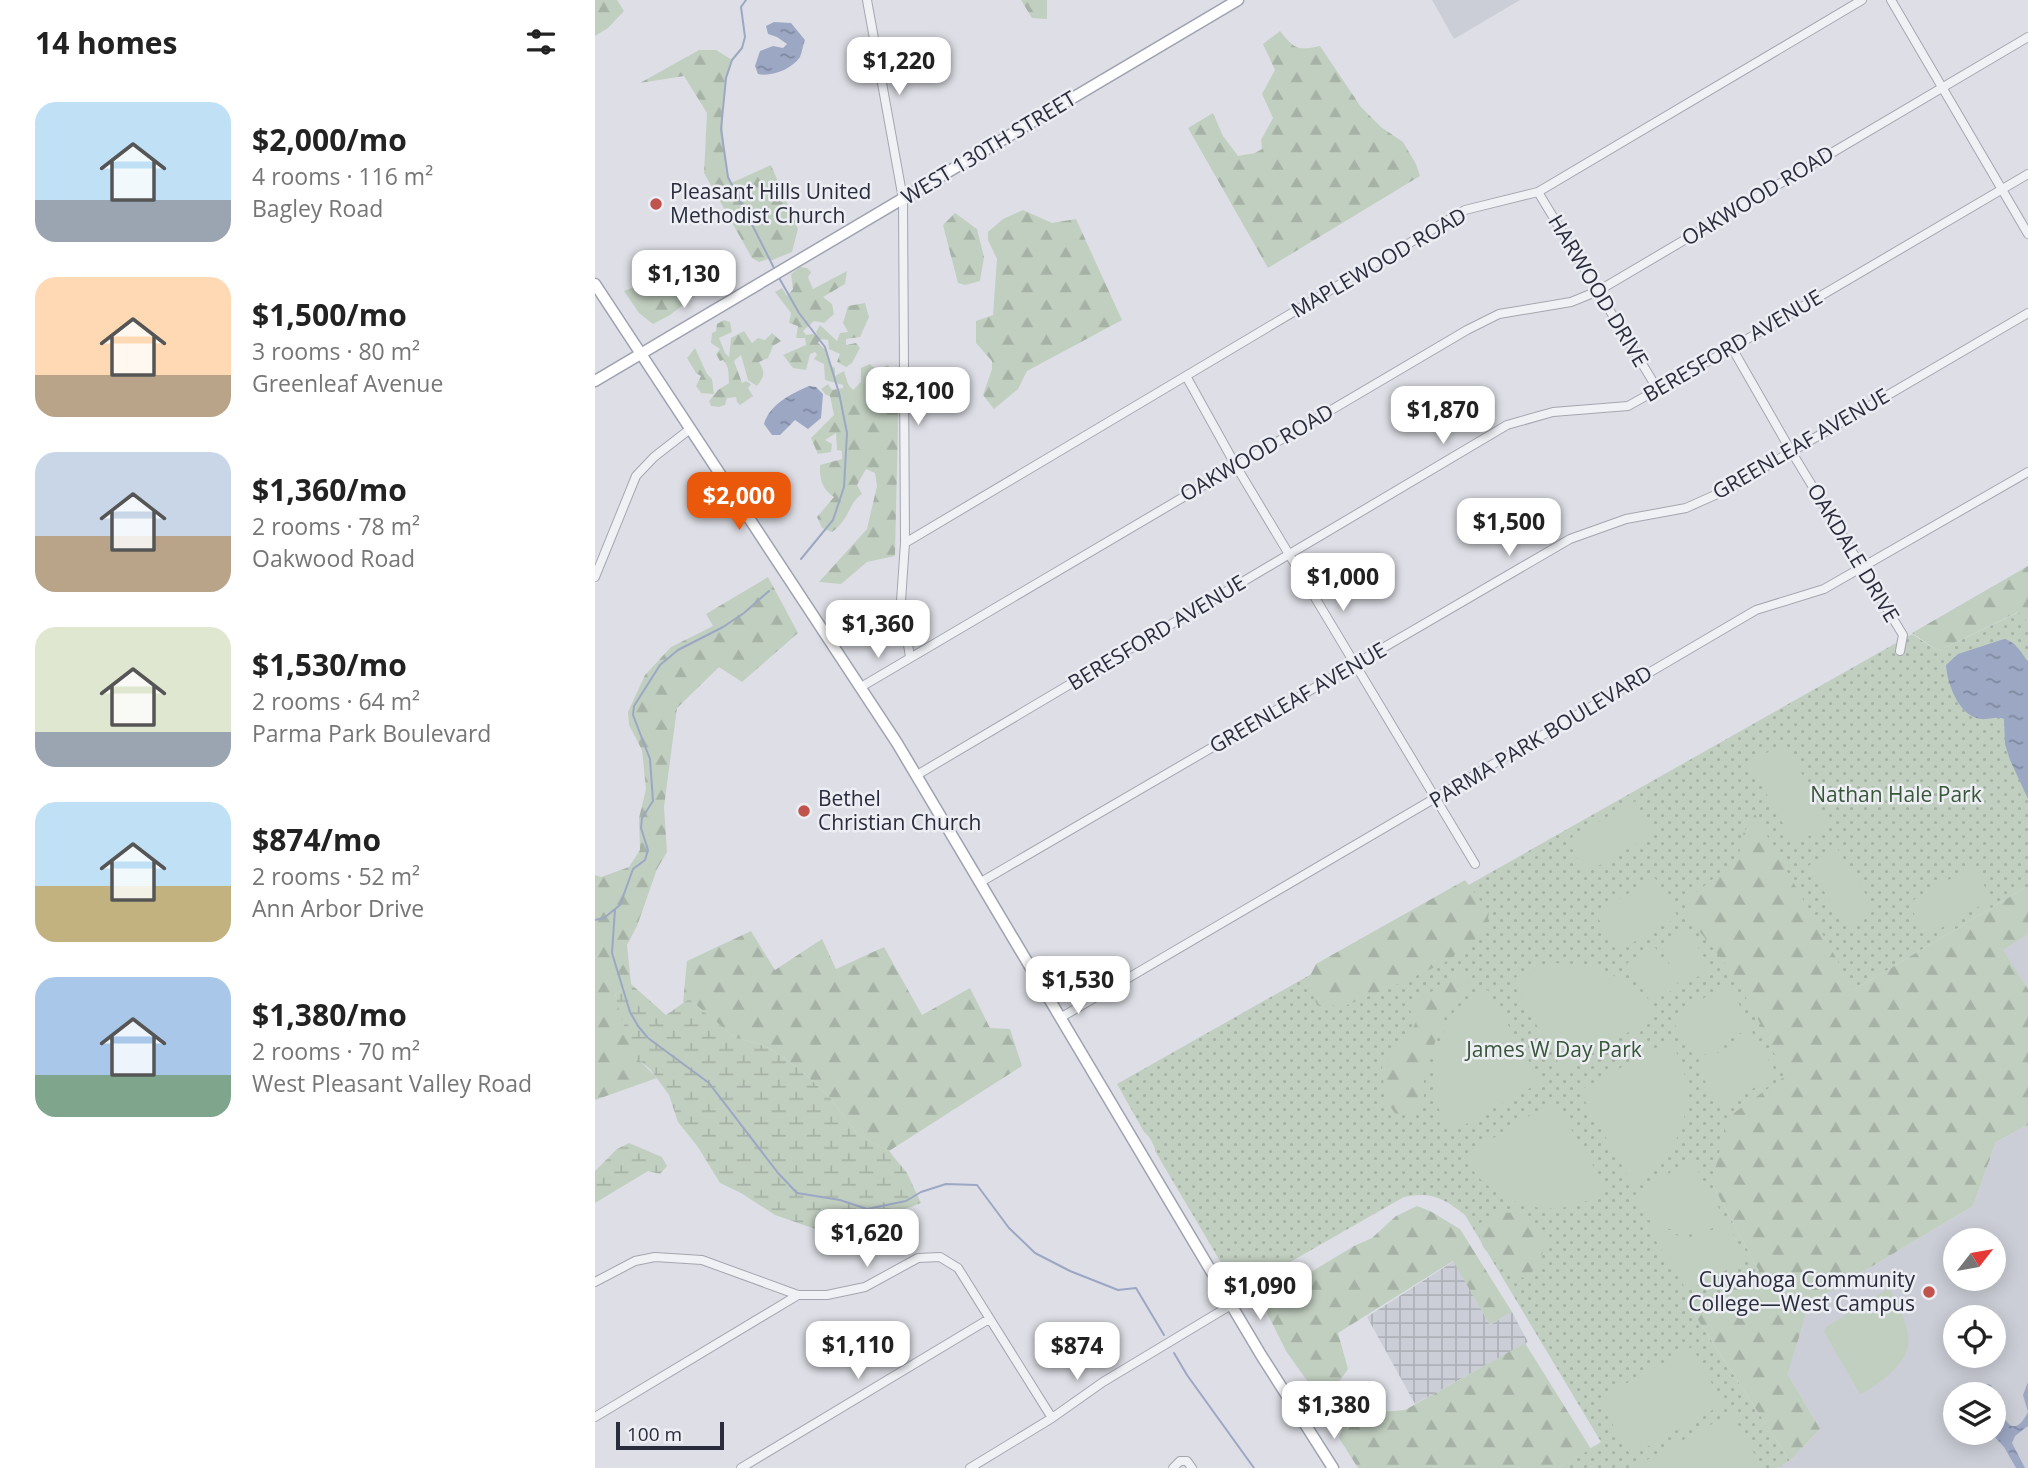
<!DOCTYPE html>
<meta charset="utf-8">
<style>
body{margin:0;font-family:"Open Sans",sans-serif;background:#f2f2f2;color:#222;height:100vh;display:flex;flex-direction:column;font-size:26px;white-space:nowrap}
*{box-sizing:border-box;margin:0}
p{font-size:23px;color:#767676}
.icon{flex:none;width:38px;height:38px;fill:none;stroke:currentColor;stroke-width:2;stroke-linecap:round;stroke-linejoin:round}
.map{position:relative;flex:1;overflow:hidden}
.drawer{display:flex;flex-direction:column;background:#fff;width:595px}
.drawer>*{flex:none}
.needle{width:46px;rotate:59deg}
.controls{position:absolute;left:1348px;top:1228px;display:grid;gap:14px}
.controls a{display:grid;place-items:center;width:63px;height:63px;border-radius:50%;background:#fff;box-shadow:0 4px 18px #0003;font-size:35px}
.scale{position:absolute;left:21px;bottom:18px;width:108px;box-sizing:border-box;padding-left:7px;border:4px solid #292c3b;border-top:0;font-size:19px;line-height:24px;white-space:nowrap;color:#292c3b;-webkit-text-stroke:5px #edeef4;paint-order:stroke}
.price{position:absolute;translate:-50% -60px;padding:0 16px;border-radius:14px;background:#fff;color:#222;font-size:23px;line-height:46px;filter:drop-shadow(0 2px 4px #0008)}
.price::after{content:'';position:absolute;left:50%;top:42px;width:21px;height:16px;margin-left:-10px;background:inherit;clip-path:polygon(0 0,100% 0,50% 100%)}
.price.on{background:#ea580c;color:#fff}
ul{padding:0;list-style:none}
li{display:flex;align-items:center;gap:21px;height:175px;padding:0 35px}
li span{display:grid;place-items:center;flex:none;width:196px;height:140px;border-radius:21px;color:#555}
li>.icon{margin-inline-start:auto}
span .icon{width:84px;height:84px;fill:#fffc;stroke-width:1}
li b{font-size:30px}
h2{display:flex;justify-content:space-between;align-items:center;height:84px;padding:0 35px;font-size:30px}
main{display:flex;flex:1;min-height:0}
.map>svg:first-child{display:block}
.built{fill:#ccced7;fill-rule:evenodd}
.industrial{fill:url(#industrial-grid)}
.green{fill:url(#green-dots)}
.forest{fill:url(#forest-firs)}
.wetland{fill:url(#wetland-marsh)}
.pitch{fill:#c1cfc0}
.water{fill:url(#water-ripples)}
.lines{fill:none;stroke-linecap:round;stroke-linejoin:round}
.stream{stroke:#9ca7c3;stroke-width:2}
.minor-casing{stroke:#a4a6af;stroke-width:10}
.major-casing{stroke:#9ea2b1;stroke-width:13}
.minor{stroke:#f0f1f5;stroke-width:8}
.major{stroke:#fff;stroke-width:10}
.poi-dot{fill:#c1534d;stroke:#edeef4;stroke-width:2.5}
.labels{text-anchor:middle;stroke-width:5;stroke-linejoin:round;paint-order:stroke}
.street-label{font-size:21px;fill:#292c3b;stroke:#edeef4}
.poi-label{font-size:21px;fill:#292c3b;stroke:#edeef4;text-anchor:start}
.park-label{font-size:21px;fill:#375638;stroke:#edeef4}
</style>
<main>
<section class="drawer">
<h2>14 homes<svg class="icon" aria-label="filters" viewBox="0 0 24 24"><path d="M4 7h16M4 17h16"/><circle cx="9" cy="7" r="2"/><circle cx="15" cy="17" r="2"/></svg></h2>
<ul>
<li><span style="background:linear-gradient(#bfe0f5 70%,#9aa5b1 0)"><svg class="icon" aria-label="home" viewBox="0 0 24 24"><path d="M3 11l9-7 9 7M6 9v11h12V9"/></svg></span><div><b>$2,000/mo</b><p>4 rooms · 116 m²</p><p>Bagley Road</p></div></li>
<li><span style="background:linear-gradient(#ffd9b3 70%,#b9a48a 0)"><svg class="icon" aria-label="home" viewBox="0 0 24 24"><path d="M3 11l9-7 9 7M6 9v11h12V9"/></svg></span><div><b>$1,500/mo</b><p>3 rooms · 80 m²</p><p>Greenleaf Avenue</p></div></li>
<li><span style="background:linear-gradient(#c9d6e8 60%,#b9a48a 0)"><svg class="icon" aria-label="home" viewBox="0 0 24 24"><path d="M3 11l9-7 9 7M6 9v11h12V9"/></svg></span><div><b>$1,360/mo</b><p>2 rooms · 78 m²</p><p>Oakwood Road</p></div></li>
<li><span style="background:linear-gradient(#dfe7d0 75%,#9aa5b1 0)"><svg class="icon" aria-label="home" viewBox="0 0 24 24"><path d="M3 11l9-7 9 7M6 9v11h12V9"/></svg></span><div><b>$1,530/mo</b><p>2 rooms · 64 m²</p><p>Parma Park Boulevard</p></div></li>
<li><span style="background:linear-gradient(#bfe0f5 60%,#c2b280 0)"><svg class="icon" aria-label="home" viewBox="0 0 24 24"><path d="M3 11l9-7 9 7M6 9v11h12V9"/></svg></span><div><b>$874/mo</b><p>2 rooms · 52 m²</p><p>Ann Arbor Drive</p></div></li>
<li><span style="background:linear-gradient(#a9c7e8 70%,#7fa58c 0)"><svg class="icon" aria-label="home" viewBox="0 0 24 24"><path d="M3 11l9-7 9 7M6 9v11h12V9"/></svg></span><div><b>$1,380/mo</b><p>2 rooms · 70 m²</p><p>West Pleasant Valley Road</p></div></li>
</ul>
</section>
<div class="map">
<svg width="1433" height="1468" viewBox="0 0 1433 1468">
<defs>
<pattern id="industrial-grid" width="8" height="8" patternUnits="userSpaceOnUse" patternTransform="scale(1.75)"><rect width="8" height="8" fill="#ccced7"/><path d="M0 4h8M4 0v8" fill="none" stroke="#afb1b9"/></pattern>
<pattern id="green-dots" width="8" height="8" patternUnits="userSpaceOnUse" patternTransform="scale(1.75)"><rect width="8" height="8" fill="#c1cfc0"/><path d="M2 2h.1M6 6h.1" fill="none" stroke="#a6b2a6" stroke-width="1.8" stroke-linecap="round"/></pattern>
<pattern id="forest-firs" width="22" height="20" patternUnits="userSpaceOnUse" patternTransform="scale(1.75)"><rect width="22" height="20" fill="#c1cfc0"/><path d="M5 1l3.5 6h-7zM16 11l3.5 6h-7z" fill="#a6b2a6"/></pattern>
<pattern id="wetland-marsh" width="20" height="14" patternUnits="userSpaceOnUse" patternTransform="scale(1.75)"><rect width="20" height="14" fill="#c1cfc0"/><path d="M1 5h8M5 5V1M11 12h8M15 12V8" fill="none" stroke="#a6b2a6"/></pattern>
<pattern id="water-ripples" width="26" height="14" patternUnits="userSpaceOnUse" patternTransform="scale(1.75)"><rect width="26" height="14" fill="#9ca7c3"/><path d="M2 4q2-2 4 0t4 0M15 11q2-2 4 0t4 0" fill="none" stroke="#7f88a0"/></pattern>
</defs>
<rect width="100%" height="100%" fill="#dedfe6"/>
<path class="built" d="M837,0h88l-66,39z
M1433,934v55l-26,-39z
M1433,1125v343h-251l13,-7 30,-32 -32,-55 21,-70 164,-98 23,-64zM1360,1241h38v38h-38zM1360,1318h38v38h-38zM1360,1395h38v38h-38z"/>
<path class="industrial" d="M859,1261l36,64 22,-13 16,30 -113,62 -48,-87z"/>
<path class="green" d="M1424,612l9,10v264l-174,104 -142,194 47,87 -65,43 96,147 -13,7h-219l43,-26 -136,-227c-21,-17 -34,-24 -61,-18l-163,93 -5,-2 -81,-137c1,-4 -7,-17 -11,-19l-27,-48 795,-450 26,17z"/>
<path class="forest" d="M0,0h22l7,11 -16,17 -13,8z
M426,0h26v19l-15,-1z
M685,31c14,18 18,20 40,15l41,61 20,20 22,15 13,22 4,12 -152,92 -80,-140 25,-15 10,23 15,20 17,-3 7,-4 -1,-9 12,-22 -11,-24 13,-24 -12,-26z
M104,50h17l16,10c-14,39 -10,78 -4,117l3,6 40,-18 27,64 -6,23 -22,9 -2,-2 -9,3 -7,-4 -48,-85 3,-60 -23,-37 -44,7z
M428,210l29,13 24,-4 46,101 -95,51 -9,18 -24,20 -11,-14 9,-26v-8l-16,-18v-22l17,-6 4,-56 -9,-19v-8l15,-13z
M360,213l22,16 7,28 -4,24 -15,4 -7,-2 -15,-58z
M89,267l14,26 -28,22 -17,9 -14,-11 -15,-22z
M205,267l7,1 4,4 -3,5 5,12 34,-18 -2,13 -22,13 9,7 2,10 -10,9 -10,-2 -11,10 3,4 7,-1 5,3 -2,-5 4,-7 17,16 3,-8 8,-1 -5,-9 5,-17 17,-3 4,14 -9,20 -14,2v6l10,-2 4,5 -8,15 -6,4 -9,-5 3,-8 -11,-5 -1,-9 -8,-1 -2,4 8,7 5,16 4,2v8l9,-5 4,13 5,6 8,-8v-14l9,-4 7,6 11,-5 11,17 -4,174 -28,6 -26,22 -22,-2 48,-53 10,-43 -2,-13 -9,-4 -9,16 5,9c-13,8 -12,25 -30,38l-10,-4 -5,-11 17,-20c-13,-9 -14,-18 -14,-32l22,-6v-8l-5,-1 -1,-17 -11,7 7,4 -1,8 -13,2 -7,-16 23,-23 -4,-19 -4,-1 -5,-6 7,-5 4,6 11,-2v-3l-18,-5 -1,-16 -10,-5 3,-4 -2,-3 -5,2 -4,16 -13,-2 -10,-13 23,-10 -1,-7h-9l2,-12 -9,-3 2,-10 -16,-21 7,-4 5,8 6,-7 -2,-15z
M129,320l6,2 2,10 -13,6 6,15 4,4 2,-19 13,-7 8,12 6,-5 7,2 7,-7 9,8 -8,5 -5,12 -9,4c6,10 6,14 -2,24l-9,-6 -7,-25 -7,6 8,22 4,-2 5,3 -3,4 5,8 -13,9 -3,-3 -1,-5 -9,1 -2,7 -6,2 -8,-1 -2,-5 9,-11 11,-7c-1,-9 1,-16 -6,-23l-3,1 -4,-7 4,-5 -9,-6 1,-10 4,-2 1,-7z
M100,348l12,26 5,5 2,15 -13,-1 -5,-7 5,-10 -5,-3 -9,-15z
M1433,566v56l-10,-10 -80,39 -26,-18z
M173,577l30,56 -56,49 -23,-15 -42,41 -13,99 3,45 -10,17 -20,57 -10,19 4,39 -16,10 20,62 22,22 -62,22v-225l6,2 28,-10 11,-17 -1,-32 7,-29 -4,-39 -13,-25 -1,-13 17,-37 26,-28 42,-21 -7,-12z
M1160,814l99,176 174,-104v48l-25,16 25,39v136l-32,17 -23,64 -164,98 -21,70 32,55 -30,32 -96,-147 65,-43 -47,-87 15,-66 57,-41c-16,-41 -36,-80 -61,-116 -13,-19 -33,-36 -39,-59l54,-43 5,-25z
M870,880l24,32 -3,19 -42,32 -46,21 -53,22 -28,-1 -10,-23 9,-18z
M156,931l24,39 47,-31 14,30 48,-22 38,68 48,-27 20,40 20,1 12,37 -133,85 -31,-16 -26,-35 -31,-30 -32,-22 -36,-12 -44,-37 -6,4 4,-42z
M867,973l10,17 -30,31 -18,55v23l-12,18 -17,-4 -10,-13 -3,-33 28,-32 6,-13 -8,-16z
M822,1206l13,5 30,18 52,83 -22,13 -37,-64 -115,72 10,36 -16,23 -12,7 -34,-48 -23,-46 3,-6 88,-53 18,-8 24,-22z
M905,1212l26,2 21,26 -9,26 -12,12 -16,-2 -27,-29 -7,-22z
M930,1343l66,106 -33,19h-200l-19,-30 7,-20 21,-5 38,-3z"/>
<path class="wetland" d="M36,984l35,31 23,-16 44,37 36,12 32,22 31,30 26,35 31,16 18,22 14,30 -70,27 -27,2 -49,-17 -34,-22 -21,-10 -22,-36 -20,-25 -9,-27 -19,-26 -15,-12 -14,-40 -6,-23z
M34,1143l33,14 5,9 -7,8 -12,-3 -53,32v-32l22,-22z"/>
<path class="pitch" d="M1190,743l45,82 -36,19 -45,-82z
M1040,801l19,33 -68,39 -19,-33z
M1242,848l38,61 -29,18 -38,-61z
M1378,866l19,33 -65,37 -19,-33z
M1060,878l23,39 -60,34 -23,-38z
M1092,929l24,40 -29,17 -23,-40z
M1060,947l24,39 -28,17 -24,-40z
M961,963c40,0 80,15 98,54l-91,54 -52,-91 18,-10z
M1132,984l25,42 -56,34 -25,-42z
M893,990l53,92 -91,51c-6,-12 -12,-23 -15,-36 -9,-41 13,-90 53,-107z
M1157,1032l25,42 -56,34 -25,-42z
M1075,1040c6,11 12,23 15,36 9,41 -13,89 -53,107l-53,-92z
M959,1101l54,89c-12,6 -23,13 -36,16 -41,10 -89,-11 -108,-50z
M1093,1161l6,3 32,57c-32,22 -79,11 -91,-26z
M1047,1219c39,20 44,26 85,4l20,36 -54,29 -7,1z
M1294,1288c9,15 24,44 18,62 -6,18 -31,37 -47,44l-36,-62 2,-5z
M1097,1347l31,57 -92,52 -33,-57z
M1137,1413l30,55h-122l-2,-3z"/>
<path class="water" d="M179,22l17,1 14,17c-2,5 -3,12 -5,17 -8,12 -28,20 -42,17l-3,-8 5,-15 13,-5 10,2 4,-4 -10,-7 -9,-3 -2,-8z
M214,386l7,1 7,7 -2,24 -13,11 -13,-9 -15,15h-8l-8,-11c6,-20 27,-30 45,-38z
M1409,639c11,2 18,14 24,23v137l-18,-39 -5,-16 -1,-25c-8,-3 -15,1 -23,0 -22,-2 -34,-36 -35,-54l12,-11z
M1433,1382v44l-13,10 -3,7 13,25h-9l-12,-21 -10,-11 -1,-41h-15l-3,-6 12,-5 4,1c7,14 17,66 37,27l-5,-17z"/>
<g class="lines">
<path class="stream" d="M151,0l-5,7 4,30 -3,11 -10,12 -6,18 -5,51 7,48 46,91
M183,276l21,37 26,34 14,46 8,40 -3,54 -11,33 -32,39
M20,909l-3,44 18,59 8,14 10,12 61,45 69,90 19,20 43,7 27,9 39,-8 15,-9 25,-8 31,1 32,43 26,25 35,18 48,19 18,-2 28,47
M0,920l9,-2 16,-13 13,-36 12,-9 3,-10 -7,-22 1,-10 11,-17 -3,-42 -17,-44 1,-9 26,-41 18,-15 45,-23 21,-14 25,-22
M579,1353l13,22 67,93"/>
<g class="minor-casing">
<path id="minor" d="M272,0l36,199 2,344 -4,58 9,56
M1296,0l137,234
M943,192l120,198
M1137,348l59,103 112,184 -3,16
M591,376l50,90 239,398
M310,543l560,-333 73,-18 324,-192
M0,577l41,-101 18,-19 36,-28
M266,687l606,-357 32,-16 72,-12 27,-11 430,-254
M322,775l590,-350 46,-13 75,-6 104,-58 296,-174
M386,882l589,-343 56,-20 60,-11 38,-17 304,-178
M465,1018l696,-408 68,-21 204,-117
M0,1282l40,-21 20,-4 47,3 96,35h29l38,-8 53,-29 22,-1 18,11 94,150
M0,1417l203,-122
M146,1468l248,-149
M375,1468l82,-50 51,-36 128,-77
M578,1468l7,-7h7l5,7"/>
</g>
<g class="major-casing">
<path id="major" d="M0,284l302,459 364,612 72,113
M0,381l643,-381"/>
</g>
<use href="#minor" class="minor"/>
<use href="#major" class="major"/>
</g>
<g class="poi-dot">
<circle cx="61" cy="204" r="7"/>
<circle cx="209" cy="811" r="7"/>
<circle cx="1334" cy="1292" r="7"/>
</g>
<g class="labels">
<g class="street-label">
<text transform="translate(394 148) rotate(-31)" y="7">WEST 130TH STREET</text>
<text transform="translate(1163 196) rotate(-31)" y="7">OAKWOOD ROAD</text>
<text transform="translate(784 263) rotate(-30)" y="7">MAPLEWOOD ROAD</text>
<text transform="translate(1003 291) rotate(59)" y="7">HARWOOD DRIVE</text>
<text transform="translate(1138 346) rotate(-30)" y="7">BERESFORD AVENUE</text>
<text transform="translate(1206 444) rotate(-30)" y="7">GREENLEAF AVENUE</text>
<text transform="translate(662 453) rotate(-30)" y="7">OAKWOOD ROAD</text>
<text transform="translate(1258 553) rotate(59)" y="7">OAKDALE DRIVE</text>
<text transform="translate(562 633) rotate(-31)" y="7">BERESFORD AVENUE</text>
<text transform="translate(703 698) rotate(-30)" y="7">GREENLEAF AVENUE</text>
<text transform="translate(946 737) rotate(-31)" y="7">PARMA PARK BOULEVARD</text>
</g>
<g class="poi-label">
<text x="75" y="199">Pleasant Hills United<tspan x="75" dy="24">Methodist Church</tspan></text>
<text x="223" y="806">Bethel<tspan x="223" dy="24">Christian Church</tspan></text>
<text x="1320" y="1287" text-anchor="end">Cuyahoga Community<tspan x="1320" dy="24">College—West Campus</tspan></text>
</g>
<g class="park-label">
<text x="1301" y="802">Nathan Hale Park</text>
<text x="959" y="1057">James W Day Park</text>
</g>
</g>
</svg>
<div class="controls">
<a><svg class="needle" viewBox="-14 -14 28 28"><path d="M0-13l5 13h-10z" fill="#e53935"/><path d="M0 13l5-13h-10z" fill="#767676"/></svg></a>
<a><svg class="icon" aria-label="locate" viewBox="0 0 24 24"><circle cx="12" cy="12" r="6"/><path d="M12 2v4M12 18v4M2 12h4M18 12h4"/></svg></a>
<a><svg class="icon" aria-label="layers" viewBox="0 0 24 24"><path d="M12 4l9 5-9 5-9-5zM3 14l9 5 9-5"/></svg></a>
</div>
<div class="scale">100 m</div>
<b class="price" style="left:304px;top:97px">$1,220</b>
<b class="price" style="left:89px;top:310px">$1,130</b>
<b class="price" style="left:323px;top:427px">$2,100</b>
<b class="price" style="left:848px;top:446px">$1,870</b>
<b class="price on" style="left:144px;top:532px">$2,000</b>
<b class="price" style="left:914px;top:558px">$1,500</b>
<b class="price" style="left:748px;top:613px">$1,000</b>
<b class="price" style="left:283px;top:660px">$1,360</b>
<b class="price" style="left:483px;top:1016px">$1,530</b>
<b class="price" style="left:272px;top:1269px">$1,620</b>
<b class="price" style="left:665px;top:1322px">$1,090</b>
<b class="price" style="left:263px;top:1381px">$1,110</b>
<b class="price" style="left:482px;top:1382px">$874</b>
<b class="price" style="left:739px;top:1441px">$1,380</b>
</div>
</main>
